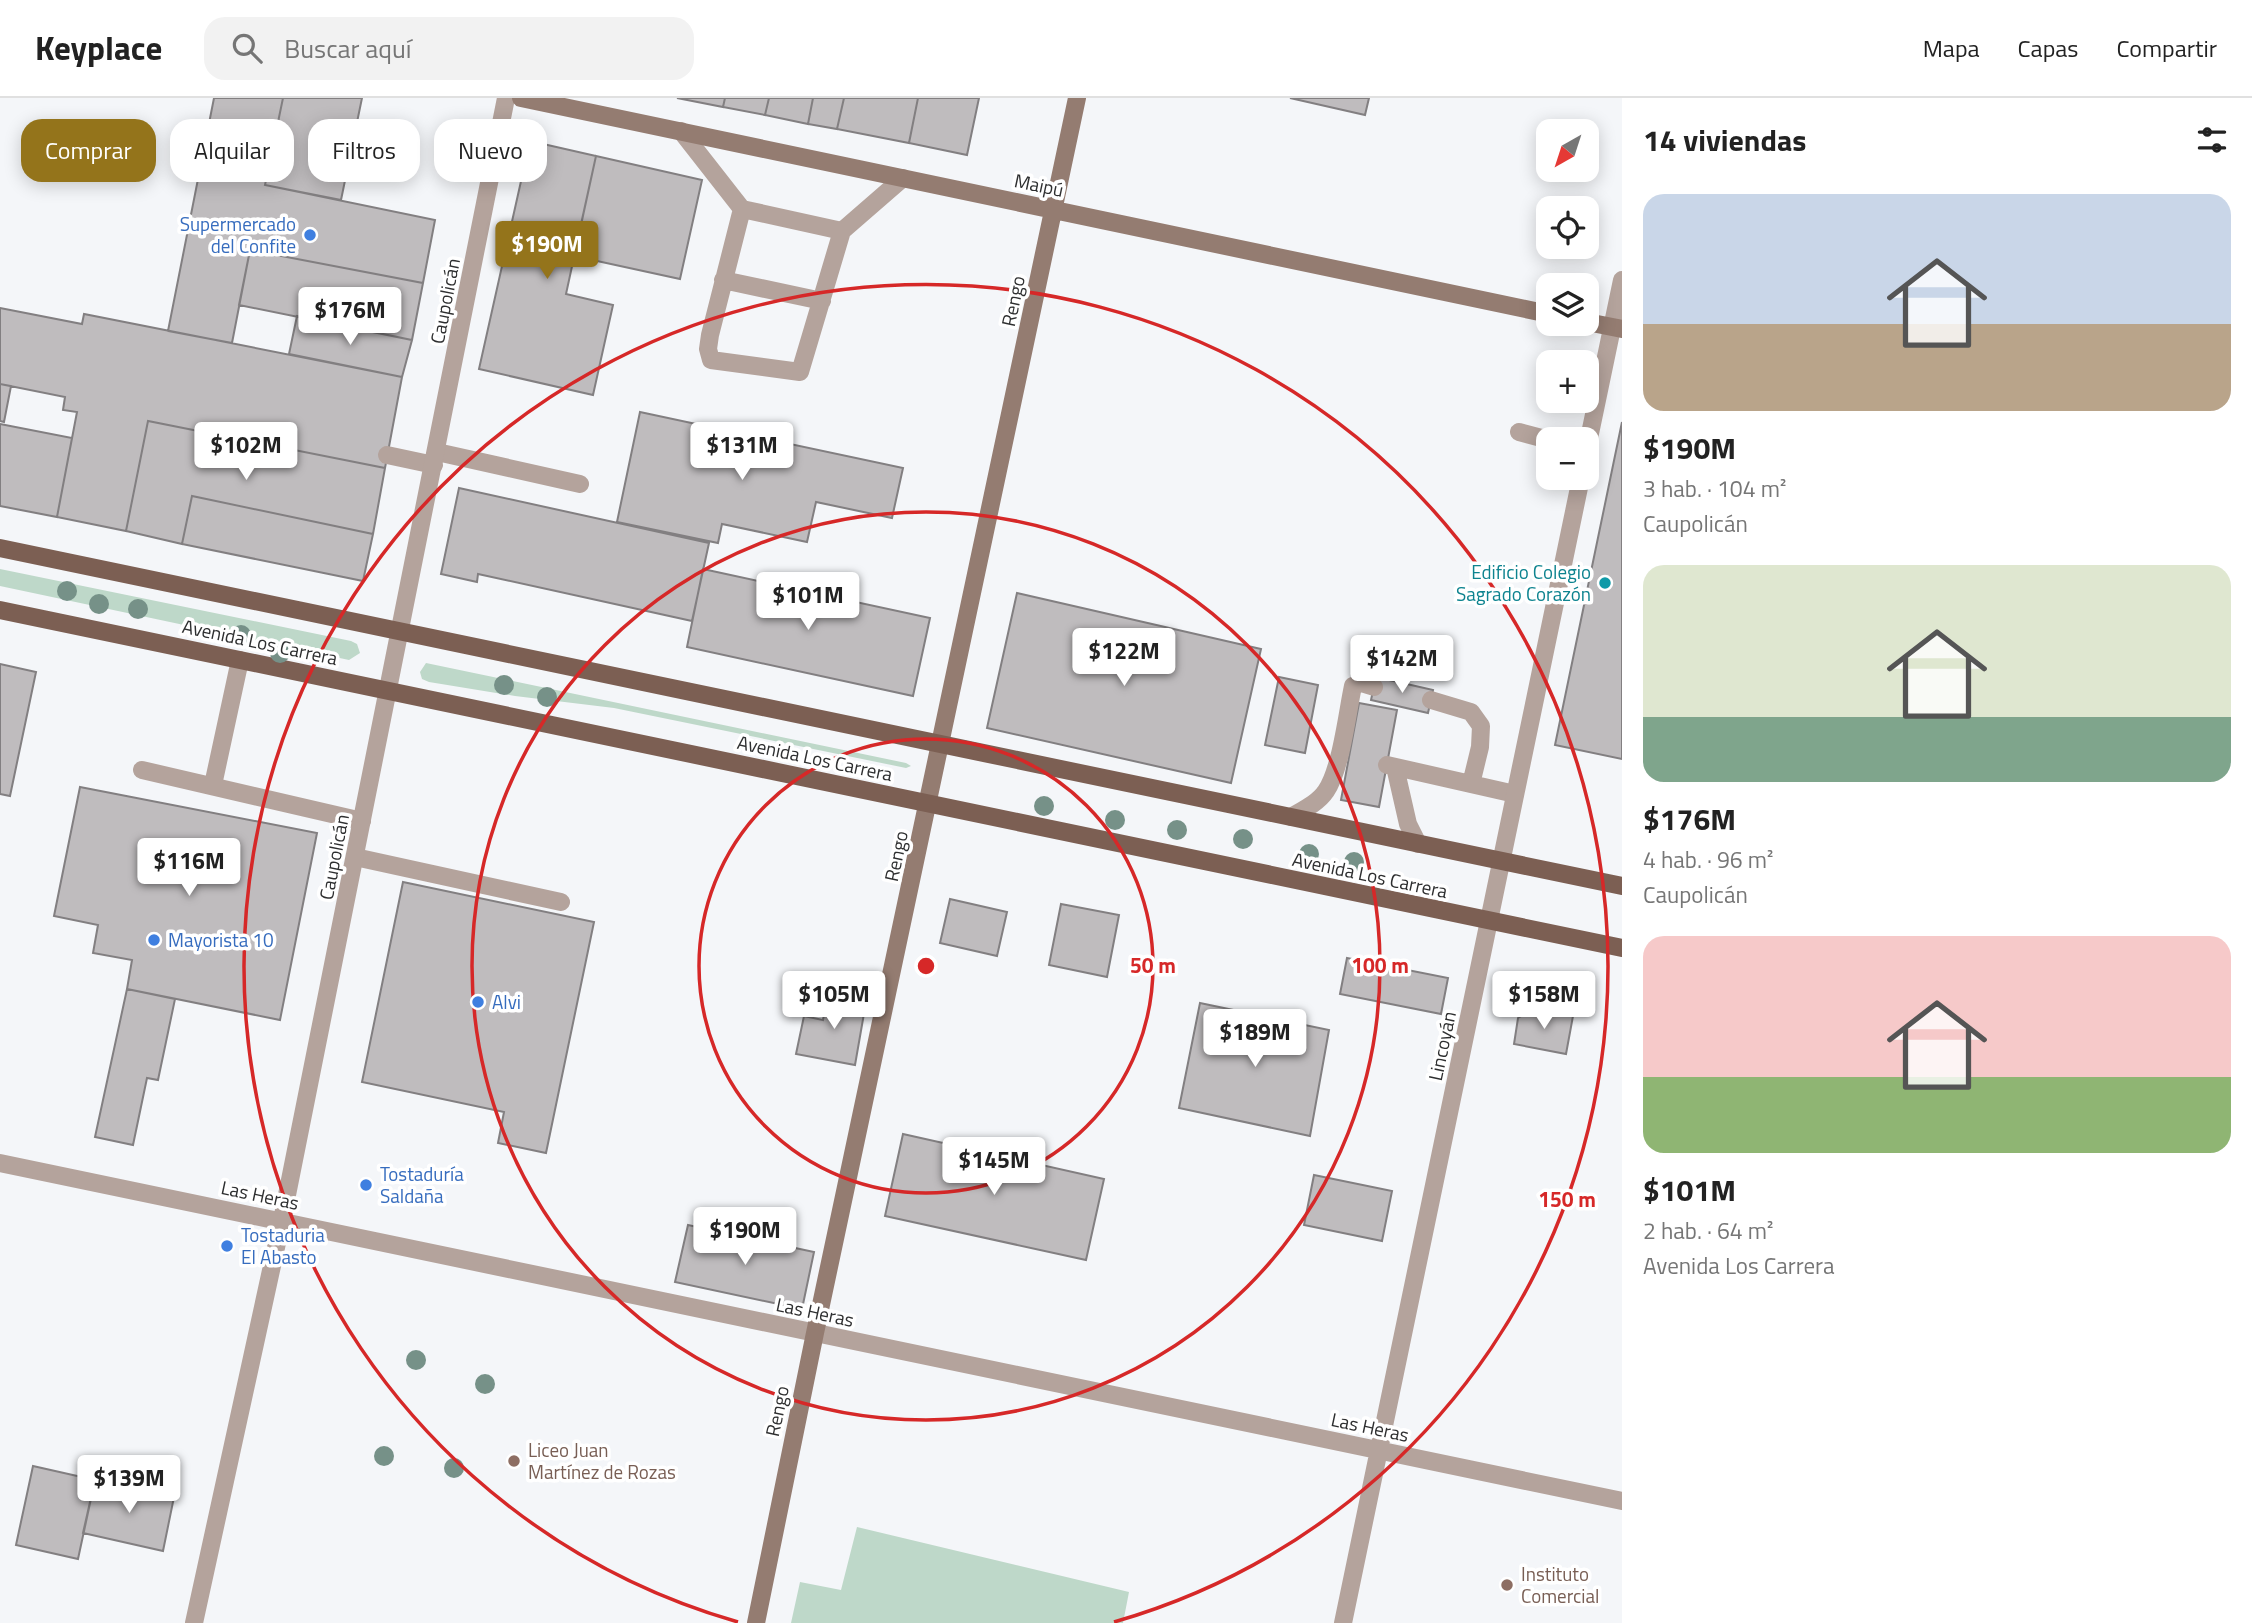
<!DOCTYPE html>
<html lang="es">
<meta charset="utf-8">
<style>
body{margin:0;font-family:"Titillium Web",sans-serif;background:#f2f2f2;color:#222;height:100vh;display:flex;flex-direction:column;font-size:26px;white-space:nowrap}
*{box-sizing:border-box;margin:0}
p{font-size:23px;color:#767676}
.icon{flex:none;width:38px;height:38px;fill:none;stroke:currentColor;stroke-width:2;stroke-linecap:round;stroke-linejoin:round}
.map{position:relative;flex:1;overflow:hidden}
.details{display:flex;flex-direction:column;background:#fff;width:630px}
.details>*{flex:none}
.banner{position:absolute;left:21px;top:21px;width:665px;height:63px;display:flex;gap:14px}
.needle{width:46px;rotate:219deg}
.tools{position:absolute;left:1536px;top:21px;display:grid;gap:14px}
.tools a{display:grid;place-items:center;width:63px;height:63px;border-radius:14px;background:#fff;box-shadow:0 4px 18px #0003;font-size:35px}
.price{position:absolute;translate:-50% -60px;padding:0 16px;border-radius:7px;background:#fff;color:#222;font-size:23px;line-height:46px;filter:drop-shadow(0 2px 4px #0008)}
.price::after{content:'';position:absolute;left:50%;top:42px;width:21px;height:16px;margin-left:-10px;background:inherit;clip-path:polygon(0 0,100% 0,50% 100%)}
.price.current{background:#94741b;color:#fff}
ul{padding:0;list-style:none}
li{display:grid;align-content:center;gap:14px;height:371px;padding:0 21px}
li span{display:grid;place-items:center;height:217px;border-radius:21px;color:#555}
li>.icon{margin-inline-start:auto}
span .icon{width:126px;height:126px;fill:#fffc;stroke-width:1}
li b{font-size:30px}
h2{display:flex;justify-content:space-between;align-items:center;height:84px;padding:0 21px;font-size:30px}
.pill{padding:0 24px;border-radius:21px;background:#fff;box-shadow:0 4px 18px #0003;font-size:24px;line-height:63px}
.pill.current{background:#94741b;color:#fff}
header{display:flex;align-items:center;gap:42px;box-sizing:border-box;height:98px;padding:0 35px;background:#fff;border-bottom:2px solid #e0e0e0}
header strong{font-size:33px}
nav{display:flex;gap:38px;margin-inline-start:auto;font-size:24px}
.search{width:490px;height:63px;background:#f2f2f2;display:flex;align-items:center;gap:18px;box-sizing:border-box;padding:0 24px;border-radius:21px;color:#767676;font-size:26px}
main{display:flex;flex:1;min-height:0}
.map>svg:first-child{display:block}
.green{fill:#bed8c9}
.building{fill:#bfbcbe;stroke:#827f81;stroke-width:2}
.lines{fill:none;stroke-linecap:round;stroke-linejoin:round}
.service{stroke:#b4a39c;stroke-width:18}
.tertiary{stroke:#b4a39c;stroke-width:18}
.secondary{stroke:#947c71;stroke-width:18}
.primary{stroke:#7c5f53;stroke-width:18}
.tree{fill:#769188}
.ring{fill:none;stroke:#d62828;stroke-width:3.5}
.shop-dot{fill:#3f7fe0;stroke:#fff;stroke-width:2.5}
.culture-dot{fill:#0f9aa8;stroke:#fff;stroke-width:2.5}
.education-dot{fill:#8d6e63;stroke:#fff;stroke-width:2.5}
.labels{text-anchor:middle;stroke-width:7;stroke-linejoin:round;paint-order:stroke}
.street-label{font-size:19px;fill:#2e2f30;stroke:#fff}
.shop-label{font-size:19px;fill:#366cbe;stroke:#fff;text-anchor:start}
.culture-label{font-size:19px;fill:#0d838f;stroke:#fff;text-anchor:end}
.education-label{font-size:19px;fill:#785e54;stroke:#fff;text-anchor:start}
.centre{fill:#d62828;stroke:#fff;stroke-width:3.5}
.ring-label{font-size:21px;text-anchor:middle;font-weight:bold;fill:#d62828;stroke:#fff;stroke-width:7;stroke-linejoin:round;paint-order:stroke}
</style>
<header>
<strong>Keyplace</strong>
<div class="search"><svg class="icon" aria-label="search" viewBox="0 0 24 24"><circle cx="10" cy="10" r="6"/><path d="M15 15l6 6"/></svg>Buscar aquí</div>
<nav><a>Mapa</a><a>Capas</a><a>Compartir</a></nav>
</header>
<main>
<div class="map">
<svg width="1622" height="1525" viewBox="0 0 1622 1525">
<rect width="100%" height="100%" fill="#f4f6f9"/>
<path class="green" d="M0,471l351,72 6,3 3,9 -11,7 -349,-74z
M426,565l480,100 5,3 -5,2 -292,-60 -99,-12 -86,-14 -7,-3 -2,-7z
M857,1429l272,65 -6,31h-332l9,-41 41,8z"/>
<path class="building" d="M214,0h69l-18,87 170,35 -12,63 -173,-33 -18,93 -64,-12z
M283,0h79l-21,102 -76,-15z
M677,0h48l-2,9z
M725,0h44l-4,17 -42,-8z
M769,0h44l-5,26 -43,-9z
M813,0h31l-7,31 -29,-5z
M844,0h74l-9,45 -72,-14z
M918,0h61l-12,57 -58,-12z
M1290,0h79l-4,17z
M530,43l66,15 -30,138 47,11 -20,90 -114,-26z
M596,58l106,24 -22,99 -106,-23z
M250,152l173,33 -11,57 -173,-35z
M0,210l82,16 2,-10 318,63 -17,91 -237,-47 -22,110 -69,-14 20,-105 -14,-2 2,-13 -65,-13z
M297,218l115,24 -10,37 -113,-23z
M0,286l11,2 -7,36 -4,-1z
M640,314l263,56 -11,50 -76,-16 -9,40 -85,-18 -4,19 -101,-21z
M148,323l237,47 -12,66 -181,-38 -10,48 -56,-13z
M1622,324v337l-67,-14z
M0,326l72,14 -15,79 -57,-11z
M459,390l250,55 -17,78 -214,-47 -1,8 -36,-8z
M192,398l181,38 -10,47 -181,-37z
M703,471l227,49 -17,78 -226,-49z
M1017,495l244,56 -30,134 -244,-55z
M0,566l36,8 -26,124 -10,-2z
M1279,579l39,8 -13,68 -40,-8z
M1376,579l57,13 -5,23 -57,-13z
M1359,605l38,7 -18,97 -38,-7z
M80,689l237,46 -37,187 -153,-31 5,-29 -39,-7 5,-28 -44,-9z
M403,784l191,40 -48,231 -48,-10 6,-31 -142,-30z
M950,801l57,13 -10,44 -57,-13z
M1061,806l58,11 -12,62 -58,-12z
M1347,860l101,20 -7,36 -101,-20z
M127,891l48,10 -17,81 -11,-2 -14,67 -38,-8z
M828,896l38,8 -11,63 -59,-11 8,-38 19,4z
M1200,905l129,27 -19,106 -131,-28z
M1533,911l40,7 -7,38 -52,-10 4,-26z
M903,1036l201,45 -18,81 -201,-44z
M1314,1077l78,16 -10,50 -78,-16z
M688,1127l126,27 -12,57 -127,-27z
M33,1368l62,14 -17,79 -62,-14z
M95,1382l79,17 -11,54 -80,-18z"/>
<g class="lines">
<path class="service" d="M681,33l61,78 100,22 61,-53
M742,111l-32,126 -2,14 3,11 89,12 42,-141
M723,182l99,21
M1519,334l30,8
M437,354l143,32
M387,357l47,10
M1431,602l40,12 10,14 -1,21 -9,37
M1387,667l128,29
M1395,669l13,57 10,20
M142,672l220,51
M213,687l27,-125
M1291,719c12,-7 27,-14 35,-26 15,-22 21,-77 27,-105l8,-3 13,4
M355,759l206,45"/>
<path class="tertiary" d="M1587,350l35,-168
M0,1065l1622,338
M194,1525l88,-403 224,-1122
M1343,1525l238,-1145"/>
<path class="secondary" d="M521,0l1028,216
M1587,224l35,7
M756,1525l59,-290 262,-1235"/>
<path class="primary" d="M0,450l1622,338
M0,512l1622,338"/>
</g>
<g class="tree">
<circle cx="67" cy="493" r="10"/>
<circle cx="99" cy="506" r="10"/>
<circle cx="138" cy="511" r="10"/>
<circle cx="241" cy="537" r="10"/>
<circle cx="280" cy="555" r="10"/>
<circle cx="504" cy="587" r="10"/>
<circle cx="547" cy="599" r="10"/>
<circle cx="1044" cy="708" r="10"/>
<circle cx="1115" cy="722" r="10"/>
<circle cx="1177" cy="732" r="10"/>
<circle cx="1243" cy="741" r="10"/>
<circle cx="1309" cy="756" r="10"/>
<circle cx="1354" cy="764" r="10"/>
<circle cx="416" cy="1262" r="10"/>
<circle cx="485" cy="1286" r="10"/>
<circle cx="384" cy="1358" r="10"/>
<circle cx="454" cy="1370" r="10"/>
</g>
<g class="ring">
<circle cx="926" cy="868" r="227"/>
<circle cx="926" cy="868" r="454"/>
<path d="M738 1524A682 682 0 1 1 1114 1524"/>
</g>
<g class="shop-dot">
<circle cx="310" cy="137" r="7"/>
<circle cx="154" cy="842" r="7"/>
<circle cx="478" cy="904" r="7"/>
<circle cx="366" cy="1087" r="7"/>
<circle cx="227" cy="1148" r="7"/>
</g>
<circle class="culture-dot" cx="1605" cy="485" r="7"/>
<g class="education-dot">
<circle cx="514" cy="1363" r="7"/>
<circle cx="1507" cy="1487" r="7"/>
</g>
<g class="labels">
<g class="street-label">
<text transform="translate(1039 87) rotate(12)" y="7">Maipú</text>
<text transform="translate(445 203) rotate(-79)" y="7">Caupolicán</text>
<text transform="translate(1013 203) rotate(-78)" y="7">Rengo</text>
<text transform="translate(260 544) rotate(12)" y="7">Avenida Los Carrera</text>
<text transform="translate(815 660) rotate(12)" y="7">Avenida Los Carrera</text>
<text transform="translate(896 758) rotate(-78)" y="7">Rengo</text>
<text transform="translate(334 759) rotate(-79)" y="7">Caupolicán</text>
<text transform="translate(1370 777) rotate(12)" y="7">Avenida Los Carrera</text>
<text transform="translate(1442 948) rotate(-78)" y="7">Lincoyán</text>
<text transform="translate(260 1097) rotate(12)" y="7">Las Heras</text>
<text transform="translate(815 1214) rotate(12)" y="7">Las Heras</text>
<text transform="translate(777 1313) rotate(-78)" y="7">Rengo</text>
<text transform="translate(1370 1329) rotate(12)" y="7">Las Heras</text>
</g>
<g class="shop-label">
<text x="296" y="133" text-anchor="end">Supermercado<tspan x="296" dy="22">del Confite</tspan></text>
<text x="168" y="849">Mayorista 10</text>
<text x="492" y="911">Alvi</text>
<text x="380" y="1083">Tostaduría<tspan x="380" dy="22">Saldaña</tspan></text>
<text x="241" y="1144">Tostaduria<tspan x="241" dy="22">El Abasto</tspan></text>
</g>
<g class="culture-label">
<text x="1591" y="481">Edificio Colegio<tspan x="1591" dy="22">Sagrado Corazón</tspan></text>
</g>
<g class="education-label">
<text x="528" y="1359">Liceo Juan<tspan x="528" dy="22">Martínez de Rozas</tspan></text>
<text x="1521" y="1483">Instituto<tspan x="1521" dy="22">Comercial</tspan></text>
</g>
</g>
<circle cx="926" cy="868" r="10" class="centre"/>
<g class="ring-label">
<text x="1153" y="875">50 m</text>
<text x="1380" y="875">100 m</text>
<text x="1567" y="1109">150 m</text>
</g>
</svg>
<div class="tools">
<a><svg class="needle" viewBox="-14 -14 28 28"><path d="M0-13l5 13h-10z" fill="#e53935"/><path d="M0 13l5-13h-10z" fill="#767676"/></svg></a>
<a><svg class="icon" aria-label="locate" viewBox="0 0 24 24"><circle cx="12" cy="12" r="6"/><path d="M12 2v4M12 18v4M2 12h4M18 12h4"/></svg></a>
<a><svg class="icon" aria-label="layers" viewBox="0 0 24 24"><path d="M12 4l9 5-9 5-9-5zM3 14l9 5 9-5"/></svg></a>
<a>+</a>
<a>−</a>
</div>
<b class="price current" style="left:547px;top:183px">$190M</b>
<b class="price" style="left:350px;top:249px">$176M</b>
<b class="price" style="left:246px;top:384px">$102M</b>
<b class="price" style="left:742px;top:384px">$131M</b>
<b class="price" style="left:808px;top:534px">$101M</b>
<b class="price" style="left:1124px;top:590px">$122M</b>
<b class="price" style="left:1402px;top:597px">$142M</b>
<b class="price" style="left:189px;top:800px">$116M</b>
<b class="price" style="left:834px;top:933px">$105M</b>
<b class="price" style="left:1544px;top:933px">$158M</b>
<b class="price" style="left:1255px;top:971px">$189M</b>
<b class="price" style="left:994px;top:1099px">$145M</b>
<b class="price" style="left:745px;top:1169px">$190M</b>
<b class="price" style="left:129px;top:1417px">$139M</b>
<div class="banner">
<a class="pill current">Comprar</a>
<a class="pill">Alquilar</a>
<a class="pill">Filtros</a>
<a class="pill">Nuevo</a>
</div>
</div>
<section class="details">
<h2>14 viviendas<svg class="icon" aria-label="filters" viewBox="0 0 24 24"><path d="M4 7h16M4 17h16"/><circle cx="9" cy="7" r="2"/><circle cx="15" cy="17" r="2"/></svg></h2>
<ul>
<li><span style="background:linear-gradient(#c9d6e8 60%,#b9a48a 0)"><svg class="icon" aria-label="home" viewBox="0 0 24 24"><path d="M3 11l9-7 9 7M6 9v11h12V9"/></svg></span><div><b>$190M</b><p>3 hab. · 104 m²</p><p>Caupolicán</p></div></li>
<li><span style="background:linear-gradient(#dfe7d0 70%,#7fa58c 0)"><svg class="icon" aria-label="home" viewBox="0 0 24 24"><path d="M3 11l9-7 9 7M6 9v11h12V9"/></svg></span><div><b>$176M</b><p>4 hab. · 96 m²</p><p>Caupolicán</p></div></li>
<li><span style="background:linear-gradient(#f6c9c9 65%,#8fb573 0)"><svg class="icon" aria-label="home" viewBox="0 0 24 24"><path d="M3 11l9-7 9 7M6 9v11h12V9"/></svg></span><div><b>$101M</b><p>2 hab. · 64 m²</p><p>Avenida Los Carrera</p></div></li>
</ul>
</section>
</main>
